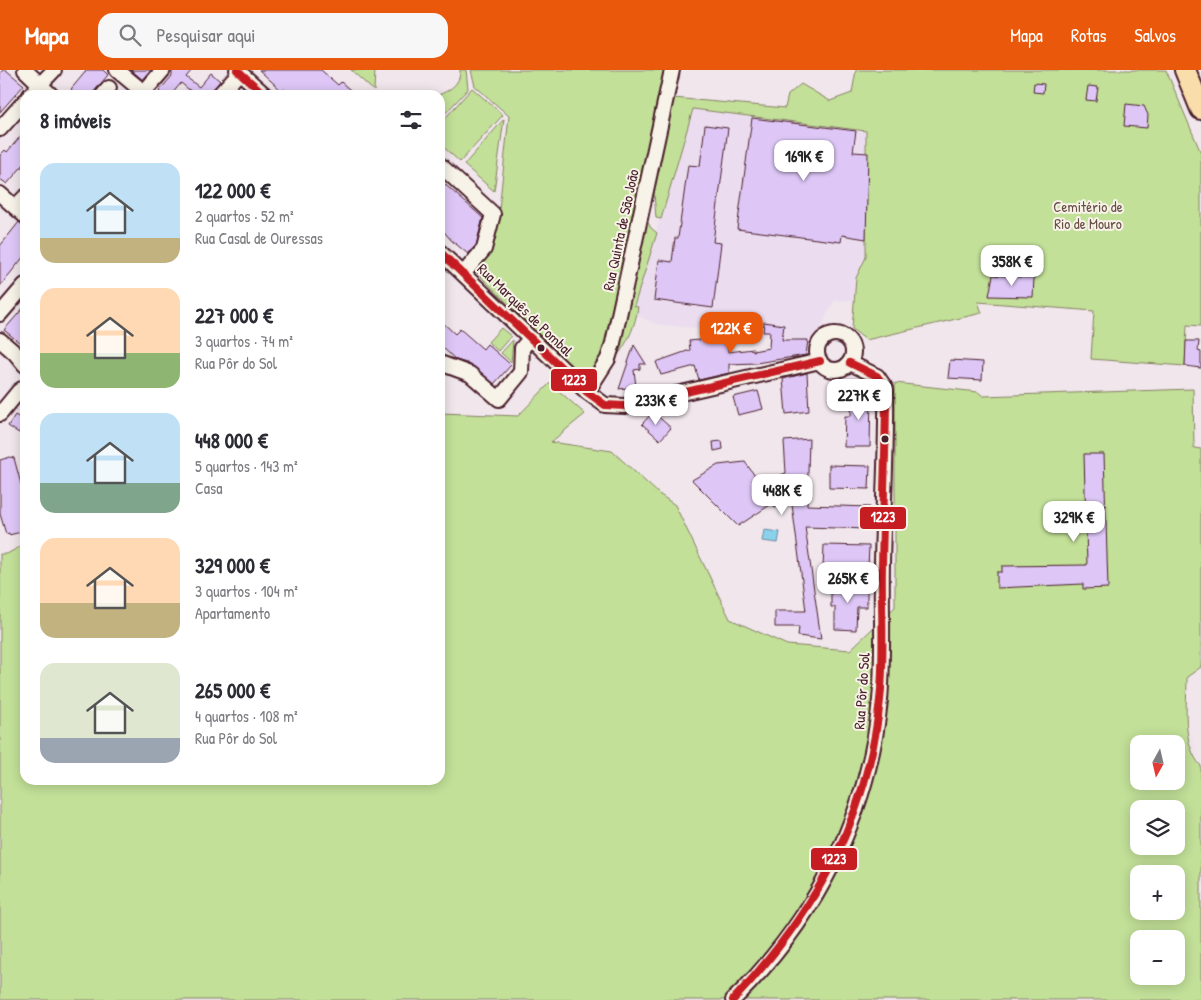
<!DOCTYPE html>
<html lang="pt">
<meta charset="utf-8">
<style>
body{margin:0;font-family:"Patrick Hand",sans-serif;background:#f7f7f7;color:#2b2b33;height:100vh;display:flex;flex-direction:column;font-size:19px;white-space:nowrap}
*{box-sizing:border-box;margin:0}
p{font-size:16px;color:#7c7c81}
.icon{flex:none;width:28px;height:28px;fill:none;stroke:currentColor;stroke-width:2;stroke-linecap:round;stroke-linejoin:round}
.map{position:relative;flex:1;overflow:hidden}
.panel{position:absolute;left:20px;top:20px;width:425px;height:695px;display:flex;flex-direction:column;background:#fff;border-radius:15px;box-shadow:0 2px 12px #0003}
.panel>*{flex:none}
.needle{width:32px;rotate:188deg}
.controls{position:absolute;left:1130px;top:665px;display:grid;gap:10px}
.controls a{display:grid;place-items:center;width:55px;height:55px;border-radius:10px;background:#fff;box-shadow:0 2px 12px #0003;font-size:25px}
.price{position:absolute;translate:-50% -42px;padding:0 11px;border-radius:10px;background:#fff;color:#222;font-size:16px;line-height:32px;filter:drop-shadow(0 1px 2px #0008)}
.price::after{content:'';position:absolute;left:50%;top:30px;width:15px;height:11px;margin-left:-8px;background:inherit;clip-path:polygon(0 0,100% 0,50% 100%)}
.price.current{background:#ea580c;color:#fff}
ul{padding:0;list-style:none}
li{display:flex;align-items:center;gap:15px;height:125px;padding:0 20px}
li span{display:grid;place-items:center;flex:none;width:140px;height:100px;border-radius:15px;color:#555}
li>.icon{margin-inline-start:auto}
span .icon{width:60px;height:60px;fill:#fffc;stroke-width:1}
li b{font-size:21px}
h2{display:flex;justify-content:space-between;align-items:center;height:60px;padding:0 20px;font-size:21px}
header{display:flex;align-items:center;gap:30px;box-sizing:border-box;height:70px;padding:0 25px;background:#ea580c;color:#fff}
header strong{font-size:24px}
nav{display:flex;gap:28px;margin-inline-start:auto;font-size:18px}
.search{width:350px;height:45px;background:#f7f7f7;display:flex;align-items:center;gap:12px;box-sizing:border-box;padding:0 18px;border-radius:15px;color:#7c7c81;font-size:19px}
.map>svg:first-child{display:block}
.built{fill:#ebddef}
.green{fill:#c2e098;stroke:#868062;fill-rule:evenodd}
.water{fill:#8ad1eb;stroke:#708a9e}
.building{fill:#dec7f7;stroke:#4a1f2b}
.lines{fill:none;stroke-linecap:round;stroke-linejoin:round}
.minor-casing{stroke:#4a1f2b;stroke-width:18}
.highway-casing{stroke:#4a1f2b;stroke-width:24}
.minor{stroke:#f7f3e8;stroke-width:14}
.highway{stroke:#f9deab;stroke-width:20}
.bus-1-casing{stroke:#f7f3e8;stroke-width:11}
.bus-1{stroke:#c61d23;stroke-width:8}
.bus-dot{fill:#4a1f2b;stroke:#f7f3e8;stroke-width:2}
.labels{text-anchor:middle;stroke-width:4;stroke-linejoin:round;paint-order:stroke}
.park-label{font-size:15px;fill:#684f46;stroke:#f7f3e8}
.street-label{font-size:15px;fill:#4a1f2b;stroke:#f7f3e8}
.line-badge{stroke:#f7f3e8;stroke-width:2}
.badge-label{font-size:14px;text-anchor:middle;font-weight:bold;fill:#fff}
</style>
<header>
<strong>Mapa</strong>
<div class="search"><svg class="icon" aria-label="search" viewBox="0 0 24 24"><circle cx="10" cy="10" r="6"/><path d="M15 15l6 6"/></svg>Pesquisar aqui</div>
<nav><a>Mapa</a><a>Rotas</a><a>Salvos</a></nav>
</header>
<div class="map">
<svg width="1201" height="930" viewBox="0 0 1201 930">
<rect width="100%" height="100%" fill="#f0e6ec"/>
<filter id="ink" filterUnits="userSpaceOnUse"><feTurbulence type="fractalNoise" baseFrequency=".02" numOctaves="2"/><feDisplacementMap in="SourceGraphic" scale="10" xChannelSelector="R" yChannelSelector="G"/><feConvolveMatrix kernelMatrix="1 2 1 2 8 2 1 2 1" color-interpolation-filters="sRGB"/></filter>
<g filter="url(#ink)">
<path class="built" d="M692,39l173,23 1,125 -10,21 -3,22 -19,1 -14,28 -9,12 -155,-17 -20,-9 -2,-9z"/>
<path class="green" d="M351,0h24l-1,21z
M460,0h6l2,19 -28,30v-24h-2c11,-4 23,-11 22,-25z
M471,0h197l-60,279 -8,17c-7,3 -12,9 -18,11l-106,-105 12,-16 10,-37 11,-103 -34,-30z
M856,0h310l35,83v173l-14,-1 -2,41 -94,-7 3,-48 -116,-9 4,11 -116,27 -14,-11 4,-51 10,-21v-126l-173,-22 -32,110 -5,-1 -2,-25 19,-95 112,10 3,-13 13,-11 29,17 22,-8z
M472,18l31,27 -43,47 -20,-18v-20z
M504,49l-10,72 -30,-26z
M647,151l4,7 6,5 -23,73 4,1c-3,19 -9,33 -20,48z
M501,258l10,8 -13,15 -10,-9z
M513,270l-2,22 -10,-9z
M550,313l35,31 -34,28 61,9 47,43 16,11 55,114 57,26 63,5 45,-43v-224l83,9 5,4 210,-7 1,59 7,1v218l-14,10c0,28 -6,67 14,89v234h-1201v-446h7l18,-10v236h415v-367l78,3zM1139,674h37v37h-37zM1139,739h37v37h-37zM1139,804h37v37h-37zM1139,869h37v37h-37z"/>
<path class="water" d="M764,460l16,2 -2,11 -16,-2z"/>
<path class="building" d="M3,0h3l18,15 -24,27v-39z
M87,0h16l5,5 -17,20h-14l-6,-6z
M131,0h20l-8,10z
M172,0h20l-6,7 13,10 12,-14 9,8 -10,14h-18l2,-1 -13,-11 -10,12h-8l-4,-4 13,-15z
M259,0h62l17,15 3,-3 15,13h-62l-5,-4 -1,2 -4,-4 -2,2z
M1034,13l10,1 -1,9 -10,-1z
M1088,16l10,1 -2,14 -10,-1z
M1126,34l18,2 4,9 -1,13 -23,-2z
M752,48l104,13 -3,21 15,1 -2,86 -24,-4 -1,7 -104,-13z
M705,55l23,3 -15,114 8,1 -8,65 -59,-8 5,-40 13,2 3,-24h3l10,-73 12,1z
M25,61v32l-18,21 -7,-5v-24l5,-5 2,2z
M440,110l43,38 -7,27 -8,9 -17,-14 -11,-13z
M19,152l6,5v28l-25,31v-40z
M993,205l41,3 -1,19 -44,-1z
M25,236v41l-21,-17z
M440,250l15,14 5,-5 23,20 4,-5 24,21 -17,19 -24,-20 -14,-4 -16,-15z
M764,252l20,3 -2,15h26l-2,15 -50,8 -27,1v9l-30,7 -4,-14 -34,9 -5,-13 34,-12 -1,-9 38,-4 1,15 25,-3v2l16,-3 1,-16h-7z
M1186,271h13l-1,10 3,1v16l-16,-2z
M634,275l12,19h-6v5l-6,1 2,17 -17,2z
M950,290l33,2 -1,18 -34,-2z
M807,303l2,38 -23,3 -3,-35z
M758,321l5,18 -25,6 -5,-18z
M852,322h19l-1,55h-26l1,-31h6z
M653,342l18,16 -11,12 -18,-16z
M15,345l10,6 -6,12 -11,-7z
M809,369l-2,66 63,2 -1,22 -64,-2 16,112 -23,-3 1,-9h-24v-16h31l-15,-114 -16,11 -2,-5 -35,23 -46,-46 26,-15 27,-3 15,21 26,-10 -2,-32z
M722,371l1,8 -9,2 -1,-9z
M1084,384h20l4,134 -25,1v-5l-86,4v-16h5v-6l85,-1z
M10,387l4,1 11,41v32l-16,4v-2l-3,1 -6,-20v-54z
M829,395l41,1 -1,23 -40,-1z
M824,475l45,1 -1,22h-45z
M831,514l36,1v22h-10l-1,23 -21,-1v-22h-4z"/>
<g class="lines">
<g class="minor-casing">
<path id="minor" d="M25,0l26,25
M117,0l30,25
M237,0l28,25
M144,22l19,-22
M30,25l24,-25
M103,25l6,-7
M219,25l21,-23
M0,59l25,-28
M440,95l53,49 -9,35 -20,24
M0,124l25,22
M15,137l10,-10
M440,182l147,140 18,13 20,1 195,-45
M0,244l25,-29
M817 282a18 18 0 1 1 36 0a18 18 0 1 1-36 0Z
M0,270l15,13 10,12
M440,293l30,11 29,25 22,-27 1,-24 9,-10
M587,322l21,-33 5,-16 59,-273
M0,344l19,-23 6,-4
M733,930c82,-80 136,-185 147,-300 4,-45 1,-91 2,-136 1,-58 5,-117 4,-175l-9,-13 -27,-13"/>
</g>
<g class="highway-casing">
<path id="highway" d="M1185,0l16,39"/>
</g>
<use href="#minor" class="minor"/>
<use href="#highway" class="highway"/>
<g class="bus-1-casing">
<path id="bus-1" d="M237,0l28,25
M440,182l147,140 18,13 20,1 195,-45
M733,930c81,-86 135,-181 147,-300 5,-44 1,-89 2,-133 1,-59 4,-119 4,-178l-9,-13 -27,-13"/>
</g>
<use href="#bus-1" class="bus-1"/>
</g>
</g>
<g class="bus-dot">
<circle cx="541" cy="278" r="4.5"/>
<circle cx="885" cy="369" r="4.5"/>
</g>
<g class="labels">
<g class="park-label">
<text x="1088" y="142">Cemitério de<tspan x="1088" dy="17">Rio de Mouro</tspan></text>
</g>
<g class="street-label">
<text transform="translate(621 160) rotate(-78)" y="5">Rua Quinta de São João</text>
<text transform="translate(525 240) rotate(44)" y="5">Rua Marquês de Pombal</text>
<text transform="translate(862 621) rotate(-86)" y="5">Rua Pôr do Sol</text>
</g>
</g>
<g class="line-badge">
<rect x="550" y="298" width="48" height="24" rx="5" fill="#c61d23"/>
<rect x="859" y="436" width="48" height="24" rx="5" fill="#c61d23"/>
<rect x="810" y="777" width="48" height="24" rx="5" fill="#c61d23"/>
</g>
<g class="badge-label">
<text x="574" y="315">1223</text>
<text x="883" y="452">1223</text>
<text x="834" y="794">1223</text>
</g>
</svg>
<div class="controls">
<a><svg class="needle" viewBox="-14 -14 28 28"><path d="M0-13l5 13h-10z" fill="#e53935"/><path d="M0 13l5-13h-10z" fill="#7c7c81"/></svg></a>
<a><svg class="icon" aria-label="layers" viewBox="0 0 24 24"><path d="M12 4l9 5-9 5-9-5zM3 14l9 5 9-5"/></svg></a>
<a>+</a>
<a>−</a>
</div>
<b class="price" style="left:804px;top:112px">169K €</b>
<b class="price" style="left:1012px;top:217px">358K €</b>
<b class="price current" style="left:731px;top:284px">122K €</b>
<b class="price" style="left:859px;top:351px">227K €</b>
<b class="price" style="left:656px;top:356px">233K €</b>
<b class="price" style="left:782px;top:446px">448K €</b>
<b class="price" style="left:1074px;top:473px">329K €</b>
<b class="price" style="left:848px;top:534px">265K €</b>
<section class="panel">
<h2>8 imóveis<svg class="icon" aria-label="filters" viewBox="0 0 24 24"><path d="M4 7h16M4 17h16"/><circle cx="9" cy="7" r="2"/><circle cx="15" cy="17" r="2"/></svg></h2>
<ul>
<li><span style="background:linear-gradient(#bfe0f5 75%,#c2b280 0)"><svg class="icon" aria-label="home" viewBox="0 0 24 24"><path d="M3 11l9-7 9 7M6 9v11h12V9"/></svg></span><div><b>122 000 €</b><p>2 quartos · 52 m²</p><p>Rua Casal de Ouressas</p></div></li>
<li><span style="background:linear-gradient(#ffd9b3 65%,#8fb573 0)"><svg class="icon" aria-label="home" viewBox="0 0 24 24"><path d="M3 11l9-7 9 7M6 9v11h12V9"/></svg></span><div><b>227 000 €</b><p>3 quartos · 74 m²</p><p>Rua Pôr do Sol</p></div></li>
<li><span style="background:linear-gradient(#bfe0f5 70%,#7fa58c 0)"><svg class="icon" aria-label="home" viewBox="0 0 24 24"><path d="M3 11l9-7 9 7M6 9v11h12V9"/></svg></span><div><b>448 000 €</b><p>5 quartos · 143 m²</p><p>Casa</p></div></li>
<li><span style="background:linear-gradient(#ffd9b3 65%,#c2b280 0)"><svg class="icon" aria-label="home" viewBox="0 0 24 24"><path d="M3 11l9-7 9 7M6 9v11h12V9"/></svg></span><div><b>329 000 €</b><p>3 quartos · 104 m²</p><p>Apartamento</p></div></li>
<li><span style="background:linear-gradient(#dfe7d0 75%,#9aa5b1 0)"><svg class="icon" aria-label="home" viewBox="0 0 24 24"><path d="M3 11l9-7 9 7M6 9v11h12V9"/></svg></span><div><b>265 000 €</b><p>4 quartos · 108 m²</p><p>Rua Pôr do Sol</p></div></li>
</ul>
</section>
</div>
